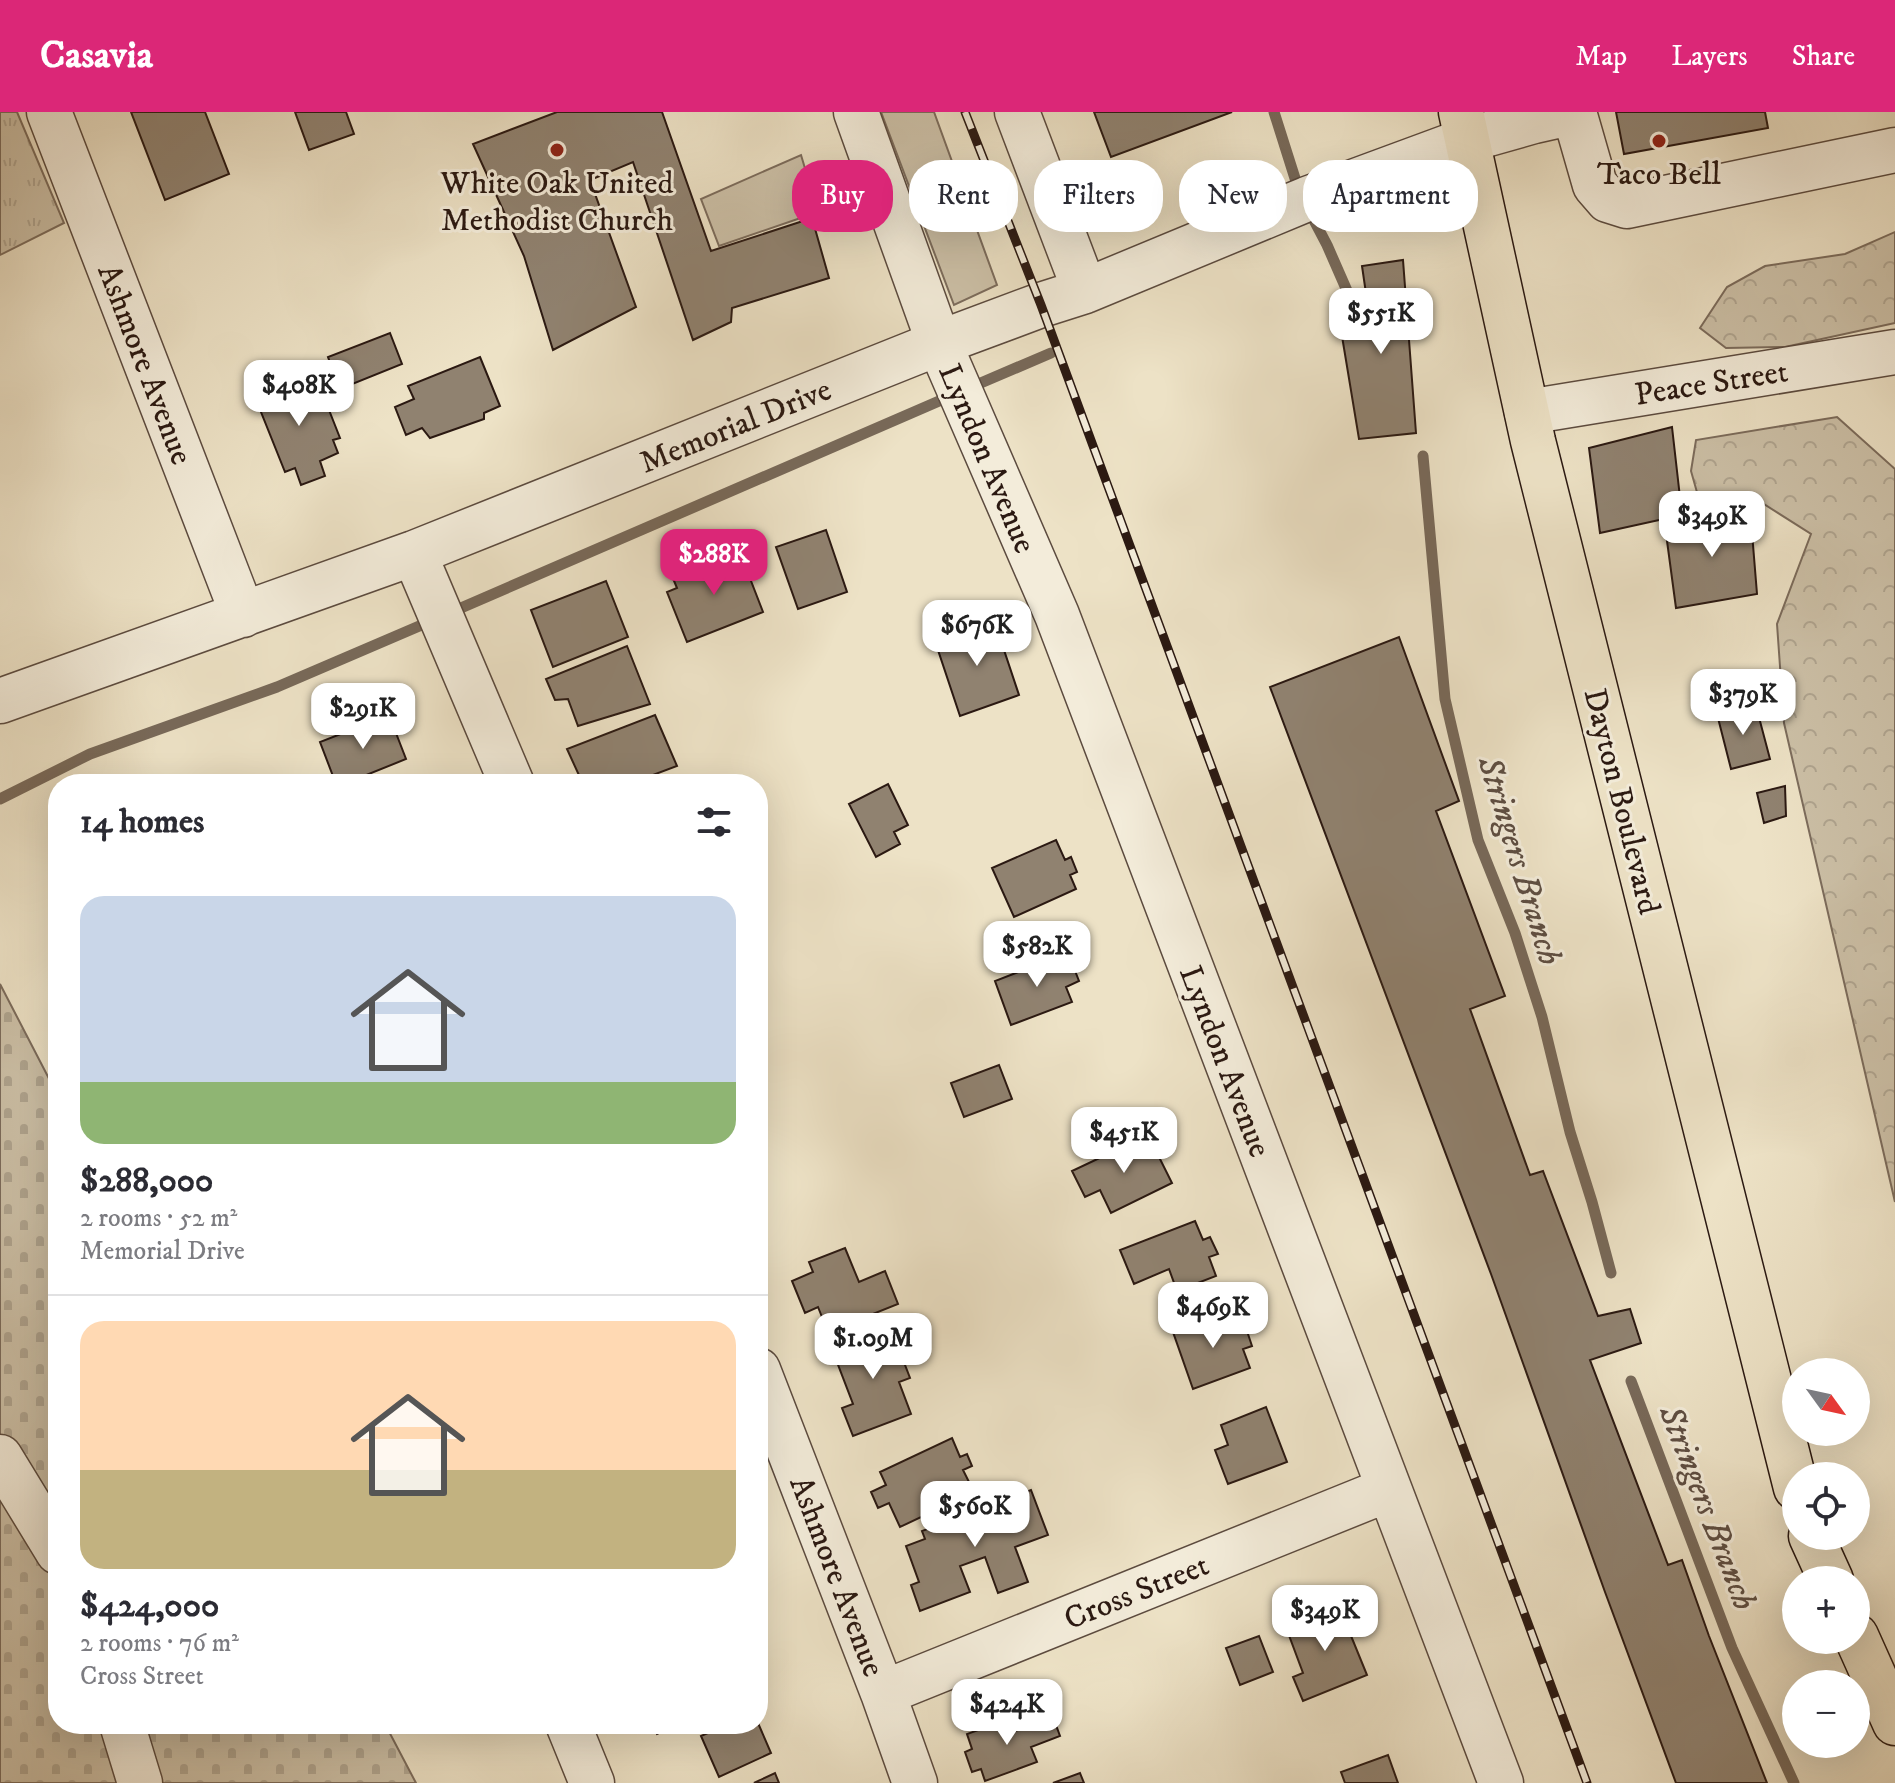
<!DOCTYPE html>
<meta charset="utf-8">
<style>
body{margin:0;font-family:"IM FELL DW Pica",serif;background:#f7f7f7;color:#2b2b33;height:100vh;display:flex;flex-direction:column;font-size:30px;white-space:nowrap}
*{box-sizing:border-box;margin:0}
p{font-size:26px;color:#7c7c81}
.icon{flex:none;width:44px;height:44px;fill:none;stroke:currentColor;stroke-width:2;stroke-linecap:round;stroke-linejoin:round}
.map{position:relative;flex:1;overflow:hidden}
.drawer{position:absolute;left:48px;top:662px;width:720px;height:960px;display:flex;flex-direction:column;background:#fff;border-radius:32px;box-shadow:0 8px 32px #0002}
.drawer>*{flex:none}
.banner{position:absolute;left:792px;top:48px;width:760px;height:72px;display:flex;gap:16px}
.needle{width:52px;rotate:123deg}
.controls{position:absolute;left:1782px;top:1246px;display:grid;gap:16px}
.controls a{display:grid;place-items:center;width:88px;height:88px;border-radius:50%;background:#fff;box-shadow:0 8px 32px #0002;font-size:40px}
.price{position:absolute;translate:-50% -68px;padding:0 18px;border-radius:16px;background:#fff;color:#222;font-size:26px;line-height:52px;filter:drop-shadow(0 2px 4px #0008)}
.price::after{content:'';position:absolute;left:50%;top:48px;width:24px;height:18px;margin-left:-12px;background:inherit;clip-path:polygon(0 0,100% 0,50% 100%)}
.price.active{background:#db2777;color:#fff}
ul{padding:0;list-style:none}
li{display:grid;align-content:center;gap:16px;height:424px;padding:0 32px}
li+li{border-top:2px solid #e1e1e2}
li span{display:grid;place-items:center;height:248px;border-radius:24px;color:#555}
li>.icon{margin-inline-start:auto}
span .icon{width:144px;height:144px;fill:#fffc;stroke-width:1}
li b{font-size:34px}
h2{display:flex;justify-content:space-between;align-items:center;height:96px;padding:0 32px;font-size:34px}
.tag{padding:0 28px;border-radius:32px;background:#fff;box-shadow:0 8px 32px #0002;font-size:28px;line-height:72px}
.tag.active{background:#db2777;color:#fff}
header{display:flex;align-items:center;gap:48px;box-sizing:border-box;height:112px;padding:0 40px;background:#db2777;color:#fff}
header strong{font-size:38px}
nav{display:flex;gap:44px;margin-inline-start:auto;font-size:28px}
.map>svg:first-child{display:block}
.grass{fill:url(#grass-tufts);stroke:#7c6c5c;stroke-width:2}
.forest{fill:url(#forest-crowns);stroke:#7c6c5c;stroke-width:2}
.cemetery{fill:url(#cemetery-stones);stroke:#7c6c5c;stroke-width:2}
.park{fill:#ccc0a7;stroke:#7c6c5c;stroke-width:2}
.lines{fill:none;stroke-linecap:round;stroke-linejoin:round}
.stream{stroke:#786959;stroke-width:11}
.building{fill:#908270;stroke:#2b1912;stroke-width:2}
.minor-casing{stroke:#5c4b3f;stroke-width:47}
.major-casing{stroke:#2b1912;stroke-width:47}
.minor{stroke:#f3ecda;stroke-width:44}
.major{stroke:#ede2c6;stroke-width:44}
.rail-casing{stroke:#2b1912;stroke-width:9}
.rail{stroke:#f3ecda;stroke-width:6;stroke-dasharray:18;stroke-linecap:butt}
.poi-dot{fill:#8f2418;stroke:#f3ecda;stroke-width:3}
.labels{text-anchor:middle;stroke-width:6;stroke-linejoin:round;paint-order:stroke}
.poi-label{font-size:32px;fill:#2b1912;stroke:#f3ecda}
.street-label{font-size:32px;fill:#2b1912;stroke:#f3ecda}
.water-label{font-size:34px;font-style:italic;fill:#5e4e42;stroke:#f3ecda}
</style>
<header>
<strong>Casavia</strong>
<nav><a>Map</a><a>Layers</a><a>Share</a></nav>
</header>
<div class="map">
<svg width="1895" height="1671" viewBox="0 0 1895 1671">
<defs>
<pattern id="grass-tufts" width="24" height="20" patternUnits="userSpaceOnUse" patternTransform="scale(2)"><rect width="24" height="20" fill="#ccc0a7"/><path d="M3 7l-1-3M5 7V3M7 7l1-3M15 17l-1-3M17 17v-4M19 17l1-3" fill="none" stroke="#afa48f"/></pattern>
<pattern id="forest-crowns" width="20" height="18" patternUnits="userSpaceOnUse" patternTransform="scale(2)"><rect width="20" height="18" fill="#ccc0a7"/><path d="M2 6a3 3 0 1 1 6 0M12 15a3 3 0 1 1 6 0" fill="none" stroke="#afa48f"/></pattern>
<pattern id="cemetery-stones" width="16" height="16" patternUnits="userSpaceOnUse" patternTransform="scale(2)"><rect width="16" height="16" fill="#ccc0a7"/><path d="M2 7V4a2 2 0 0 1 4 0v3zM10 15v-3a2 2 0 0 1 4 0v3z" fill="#afa48f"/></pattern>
</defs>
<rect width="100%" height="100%" fill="#ede2c6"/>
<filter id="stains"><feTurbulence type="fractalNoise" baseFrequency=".0025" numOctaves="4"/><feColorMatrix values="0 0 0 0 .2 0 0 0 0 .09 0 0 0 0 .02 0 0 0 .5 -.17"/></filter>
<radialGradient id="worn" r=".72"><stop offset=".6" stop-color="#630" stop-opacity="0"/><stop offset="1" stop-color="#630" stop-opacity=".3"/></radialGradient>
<path class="grass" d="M0,0h17l47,111 -64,32z"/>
<path class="forest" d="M1895,120v91l-110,24 -59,1 -26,-20 27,-41 38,-21 80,-12z
M1837,305l58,52v733l-111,-479 -7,-99 34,-90 -55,-35 -56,4 -9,-32 5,-31z"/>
<path class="cemetery" d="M0,872l58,112v628h327l31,59h-416z"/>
<path class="park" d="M881,0h53l63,173 -43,20z
M801,43l17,57 -99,34 -18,-47z"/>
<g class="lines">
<path class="stream" d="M1274,0l25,79
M1307,95l20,38 28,64
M969,276l82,-35
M1423,344l22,243 33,141 37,93 27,84 28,115 22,70 19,71
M447,502l506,-219
M0,687l90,-45 187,-67 154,-66
M1631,1269l101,267 62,135"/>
</g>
<path class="building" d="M131,0h74l24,62 -64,26z
M295,0h51l8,22 -45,16z
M557,0h105l49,139 101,-33 17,60 -97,30 -1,14 -38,18 -60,-178 -43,18 46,127 -83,43 -29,-94 -51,-112z
M1094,0h138l-121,45z
M1616,0h149l3,16 -144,26z
M1403,148l13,173 -57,6 -20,-121 30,-4 -7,-48z
M390,221l12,31 -62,25 -12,-32z
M480,245l20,49 -16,7v6l-54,19 -8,-10 -16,7 -11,-28 19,-8 -6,-13z
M308,264l12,31 7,-2 13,33 -7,2 5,13 -18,8 5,15 -24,9 -6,-17 -10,4 -30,-75z
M1672,315l10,88 -82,18 -11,-85z
M1750,396l7,86 -81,14 -11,-82z
M826,418l21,62 -49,17 -22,-62z
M729,441l15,10 19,49 -76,30 -20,-50 10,-4 -5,-12z
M606,469l22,56 -75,30 -22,-57z
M994,508l25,75 -59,21 -25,-75z
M1399,525l60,164 -23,10 69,185 -35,13 60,166 13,-4 55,145 32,-7 11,34 -51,17 78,205 14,-5 27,76 58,147h-91l-71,-191 -114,-318 -221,-587z
M627,534l23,58 -72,22 -10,-27 -13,1 -9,-21z
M1753,562l3,32 -31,3 -11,-33 14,-1 6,4z
M1756,594l14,53 -39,10 -14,-55z
M389,603l17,44 -62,25h-8l-16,-42z
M655,603l22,51 -48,18h-46l-16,-35z
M888,672l20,41 -14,7 6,12 -24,13 -27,-53z
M1785,674l1,30 -22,7 -7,-30z
M1056,728l9,20 6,-3 6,15 -7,3 6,14 -62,28 -22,-49z
M1068,841l11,28 -13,6 6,15 -61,23 -16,-44z
M999,953l13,34 -48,18 -13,-34z
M1148,1023l24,48 -61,30 -11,-23 -15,7 -13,-26z
M1195,1109l8,19 7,-3 8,17 -9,3 7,19 -39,15 -8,-22 -35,15 -14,-34z
M845,1136l14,34 26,-11 13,33 -70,28 -10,-25 -13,6 -13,-32 21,-9 -4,-10z
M1231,1200l6,16 8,-3 7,21 -9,3 7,19 -57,21 -20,-57z
M890,1214l20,52 -11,4 12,32 -58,22 -11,-28 11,-4 -21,-55z
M1266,1295l21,55 -59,22 -13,-34 13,-5 -7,-20z
M952,1326l8,19 7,-3 5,12 -9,4 11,22 -74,35 -11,-24 -11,5 -7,-16 15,-7 -6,-13z
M1031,1378l17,45 -33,12 13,35 -30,11 -13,-36 -25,9 10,26 -50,19 -9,-26 8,-3 -13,-36 19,-7 -3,-8z
M1338,1492l29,71 -64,26 -10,-24 10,-4 -16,-43 21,-9 -2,-4z
M1259,1524l14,36 -33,13 -14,-37z
M1053,1605l7,19 -29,11 6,15 -52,19 -4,-12 -9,3 -7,-20 7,-3 -5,-15 36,-13 4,13z
M758,1611l13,30 -52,24 -18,-41 27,-12z
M653,1612h27l-23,10z
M1388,1643l10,28h-53l-4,-11z
M775,1661l4,10h-25z
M1080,1661l4,10h-31z"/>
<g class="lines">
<g class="minor-casing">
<path id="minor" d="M49,0l194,503
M856,0l83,231 118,272 444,1168
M1017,0l68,179
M1574,0l21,73 13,15 19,6 268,-56
M1527,300l368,-60
M414,441l98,231
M0,589l414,-148 525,-210 102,-38 44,-14 222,-92 160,-59 67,-19 40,-9
M758,1258l125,323 32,90
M0,1345l58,95
M883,1581l506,-204
M122,1612l18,59
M568,1612l24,59"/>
</g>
<g class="major-casing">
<path id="major" d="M1461,0l72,329 263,1047
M1811,1424l20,44
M1856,1524l39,87"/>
</g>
<use href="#minor" class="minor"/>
<use href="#major" class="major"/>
<g class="rail-casing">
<path id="rail" d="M965,0l76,193 546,1478"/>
</g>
<use href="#rail" class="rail"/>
</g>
<g class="poi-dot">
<circle cx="1659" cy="29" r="8"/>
<circle cx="557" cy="38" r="8"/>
</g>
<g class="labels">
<g class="poi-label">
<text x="1659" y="72">Taco Bell</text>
<text x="557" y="81">White Oak United<tspan x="557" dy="37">Methodist Church</tspan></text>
</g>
<g class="street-label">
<text transform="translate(146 252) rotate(69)" y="11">Ashmore Avenue</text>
<text transform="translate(1711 270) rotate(-9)" y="11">Peace Street</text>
<text transform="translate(735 313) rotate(-22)" y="11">Memorial Drive</text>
<text transform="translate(988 346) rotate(67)" y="11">Lyndon Avenue</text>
<text transform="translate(1623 689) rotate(76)" y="11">Dayton Boulevard</text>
<text transform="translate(1226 949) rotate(69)" y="11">Lyndon Avenue</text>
<text transform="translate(838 1464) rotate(69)" y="11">Ashmore Avenue</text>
<text transform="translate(1136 1479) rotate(-22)" y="11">Cross Street</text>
</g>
<g class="water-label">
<text transform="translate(1521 748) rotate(73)" y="12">Stringers Branch</text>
<text transform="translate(1709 1395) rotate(69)" y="12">Stringers Branch</text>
</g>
</g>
<rect width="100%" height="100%" filter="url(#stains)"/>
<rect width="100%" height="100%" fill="url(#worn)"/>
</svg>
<div class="controls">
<a><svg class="needle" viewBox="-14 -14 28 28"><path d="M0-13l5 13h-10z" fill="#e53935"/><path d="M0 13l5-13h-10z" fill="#7c7c81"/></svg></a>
<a><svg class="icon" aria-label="locate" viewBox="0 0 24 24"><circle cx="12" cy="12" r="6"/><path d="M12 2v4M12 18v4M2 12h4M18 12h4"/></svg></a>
<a>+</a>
<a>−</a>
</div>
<b class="price" style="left:1381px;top:244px">$551K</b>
<b class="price" style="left:299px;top:316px">$408K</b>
<b class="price" style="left:1712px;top:447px">$349K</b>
<b class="price active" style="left:714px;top:485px">$288K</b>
<b class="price" style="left:977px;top:556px">$676K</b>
<b class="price" style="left:1743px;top:625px">$379K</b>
<b class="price" style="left:363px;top:639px">$291K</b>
<b class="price" style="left:1037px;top:877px">$582K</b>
<b class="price" style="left:1124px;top:1063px">$451K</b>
<b class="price" style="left:1213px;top:1238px">$469K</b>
<b class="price" style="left:873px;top:1269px">$1.09M</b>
<b class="price" style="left:975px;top:1437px">$560K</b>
<b class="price" style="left:1325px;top:1541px">$349K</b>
<b class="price" style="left:1007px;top:1635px">$424K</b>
<div class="banner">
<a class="tag active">Buy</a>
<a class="tag">Rent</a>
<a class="tag">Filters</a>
<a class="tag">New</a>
<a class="tag">Apartment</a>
</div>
<section class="drawer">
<h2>14 homes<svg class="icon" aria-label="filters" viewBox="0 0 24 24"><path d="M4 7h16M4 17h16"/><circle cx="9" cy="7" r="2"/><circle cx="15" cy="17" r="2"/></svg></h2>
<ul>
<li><span style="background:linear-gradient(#c9d6e8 75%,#8fb573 0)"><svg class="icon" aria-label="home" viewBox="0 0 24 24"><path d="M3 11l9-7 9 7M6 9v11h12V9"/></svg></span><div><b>$288,000</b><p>2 rooms · 52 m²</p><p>Memorial Drive</p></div></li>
<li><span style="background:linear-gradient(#ffd9b3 60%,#c2b280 0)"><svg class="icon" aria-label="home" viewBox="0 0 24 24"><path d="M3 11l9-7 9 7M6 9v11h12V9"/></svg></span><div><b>$424,000</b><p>2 rooms · 76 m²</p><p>Cross Street</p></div></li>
</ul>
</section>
</div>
